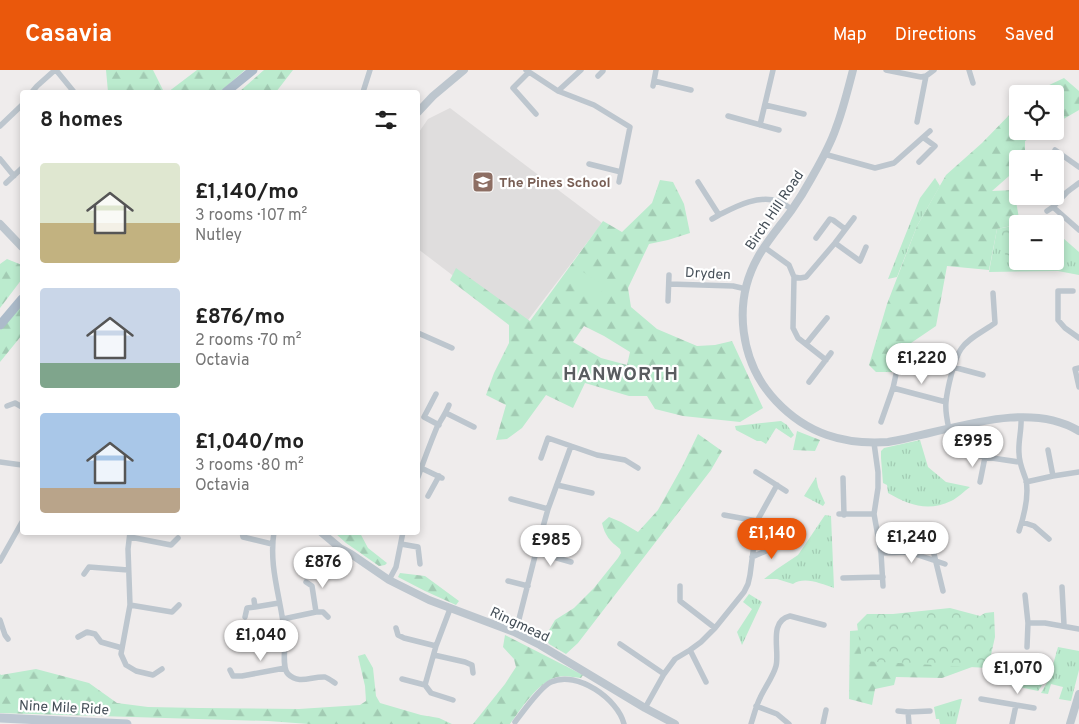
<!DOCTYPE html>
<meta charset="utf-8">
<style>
body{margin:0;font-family:Overpass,sans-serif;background:#f2f2f2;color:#222;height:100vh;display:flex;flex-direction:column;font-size:19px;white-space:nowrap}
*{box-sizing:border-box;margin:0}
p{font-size:16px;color:#767676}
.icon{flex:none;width:28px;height:28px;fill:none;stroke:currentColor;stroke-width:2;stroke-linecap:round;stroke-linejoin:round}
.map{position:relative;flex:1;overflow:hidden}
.panel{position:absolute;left:20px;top:20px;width:400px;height:445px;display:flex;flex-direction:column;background:#fff;border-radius:5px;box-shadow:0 2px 8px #0003}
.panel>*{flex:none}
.buttons{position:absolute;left:1009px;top:15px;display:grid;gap:10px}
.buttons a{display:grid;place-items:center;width:55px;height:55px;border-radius:5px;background:#fff;box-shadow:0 2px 8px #0003;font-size:25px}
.price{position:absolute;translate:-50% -42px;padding:0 11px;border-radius:18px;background:#fff;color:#222;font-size:16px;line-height:32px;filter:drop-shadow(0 1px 2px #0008)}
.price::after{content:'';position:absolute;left:50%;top:30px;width:15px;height:11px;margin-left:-8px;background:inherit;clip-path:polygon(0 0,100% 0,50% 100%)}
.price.on{background:#ea580c;color:#fff}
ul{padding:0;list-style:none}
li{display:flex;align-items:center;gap:15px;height:125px;padding:0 20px}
li span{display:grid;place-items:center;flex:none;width:140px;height:100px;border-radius:5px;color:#555}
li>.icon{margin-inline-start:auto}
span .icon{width:60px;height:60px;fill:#fffc;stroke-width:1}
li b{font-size:21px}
h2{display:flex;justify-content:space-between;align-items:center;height:60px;padding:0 20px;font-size:21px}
header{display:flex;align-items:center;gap:30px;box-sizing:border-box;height:70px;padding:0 25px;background:#ea580c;color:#fff}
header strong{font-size:24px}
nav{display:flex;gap:28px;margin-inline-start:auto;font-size:18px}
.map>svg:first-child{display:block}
.education{fill:#dfdddd}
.grass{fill:url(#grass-tufts)}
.forest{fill:url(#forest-firs);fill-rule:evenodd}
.park{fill:url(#park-crowns)}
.garden{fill:#bbebce}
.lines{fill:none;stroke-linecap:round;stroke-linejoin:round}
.minor{stroke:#bdc6ce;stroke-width:5.5}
.tertiary{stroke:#bdc6ce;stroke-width:8}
.secondary{stroke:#bdc7d2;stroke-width:9}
.primary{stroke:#acbbca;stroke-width:9}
.labels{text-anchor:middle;stroke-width:4.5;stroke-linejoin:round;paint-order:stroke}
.education-label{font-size:14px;font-weight:bold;fill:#785e54;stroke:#fff;text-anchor:start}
.street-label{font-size:14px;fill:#454f58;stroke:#fff}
.district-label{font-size:19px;font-weight:bold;letter-spacing:1px;fill:#595c60;stroke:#fff}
</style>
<header>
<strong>Casavia</strong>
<nav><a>Map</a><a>Directions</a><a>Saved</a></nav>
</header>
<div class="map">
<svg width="1079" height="654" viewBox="0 0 1079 654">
<defs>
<pattern id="grass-tufts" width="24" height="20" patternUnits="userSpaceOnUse" patternTransform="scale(1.25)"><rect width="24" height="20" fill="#bbebce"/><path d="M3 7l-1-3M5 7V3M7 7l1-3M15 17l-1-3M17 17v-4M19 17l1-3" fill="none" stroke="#a2cbb3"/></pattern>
<pattern id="forest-firs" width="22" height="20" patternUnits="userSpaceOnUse" patternTransform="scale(1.25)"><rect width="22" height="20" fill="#bbebce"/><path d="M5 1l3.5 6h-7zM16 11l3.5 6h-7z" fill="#a2cbb3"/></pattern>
<pattern id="park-crowns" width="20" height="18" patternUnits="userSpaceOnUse" patternTransform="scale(1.25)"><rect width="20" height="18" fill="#bbebce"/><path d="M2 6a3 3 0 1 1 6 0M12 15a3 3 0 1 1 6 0" fill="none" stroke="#a2cbb3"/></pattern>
</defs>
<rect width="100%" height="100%" fill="#efecec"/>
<path class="education" d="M450,38l152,115 -80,105 -104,-79v-118l1,1 9,-13z"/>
<path class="grass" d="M935,108l5,8 -23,40 -20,51 -9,2 32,-81z
M1017,155l1,36h37v-30l24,21v23l-21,-4 -69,1 8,-43z
M781,351l6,4 7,10 -3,3 -15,-10 -10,16 -5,-3h-4l-21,-11 -1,-4z
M920,370l8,27 18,15 24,5c-6,4 -12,11 -19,14 -23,11 -42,4 -63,-8l-1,-8 -4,-2 -2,-25v-7l3,-3z
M816,407l2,10 7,16 -2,3 -19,-10z
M825,445l6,1 3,72c-13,-4 -29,-12 -41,-4l-16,-5h-13l13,-10 21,-14z
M749,524l13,8 -20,43 -5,-13 15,-23 -9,-7z
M1058,577l21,4v19l-8,31 -12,-2 4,-12 -12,-3 -3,10 -7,-1 8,-14z
M1025,603l22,5 -9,13 -28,-6 4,-11 10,1z
M960,629h2l-6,25h-16l-1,-5h-3l-2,-12z"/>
<path class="forest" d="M106,0h47l11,22h-56z
M197,0h48l-25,22h-52z
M264,0h29l-17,22h-37z
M1064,8l15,13v19l-24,14v-30h-20l10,-7z
M1017,37l1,24h25l-18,10v18h-7l-1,10 -25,22 22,-1 6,34 -23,5 -8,41 -42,-4 -11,60 -25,17 -12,7 -7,22h-16l-7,-7 18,-61 30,-78 29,-51 36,-32z
M660,110l13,2 11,22 6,29 -22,7 -19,4 -21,44 3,19 26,22 40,17 18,-1 17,-4 31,67 -23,14 -57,-6 -28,-7 -8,-13h-18l-44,-13 -12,25 -27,-13 -24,33 -15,11 -11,1 10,-35 -20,-10 8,-22 15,-30v-18l-59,-45 6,-12 74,53 73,-100 19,11 30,-29zM584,256l20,10 26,16 -3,13 -26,-7 -28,-16z
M7,189l15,6v14l-22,29v-44z
M22,233v32l-22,27v-32z
M797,361l23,9 -5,11 -22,-1z
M698,364l24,17 -11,19 -133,173 -12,11 -17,-10 -4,-7 10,-17 19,-12 20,-20 24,-30 3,-5 -1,-4c-10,-8 -15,-13 -18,-26l7,-6 12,5 17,10 20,-22 24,-43z
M335,463h25l8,15 19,15 -2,2 -6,1 -33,-23z
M400,503l25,3 34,25 -3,4 -31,-14 -27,-14z
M862,560l119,30 -9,7 -30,11 -46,-1 -2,8 -19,4 -3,16 -23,-6 1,-68z
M505,565l78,40 -2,3c-8,-1 -16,-3 -24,-1 -19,5 -36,32 -47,47h-37l32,-40 11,-17 -2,-8 -11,-12z
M365,584l8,14 3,28 4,7 41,12 18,3 13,6h-143l-41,-3 -268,-8v-39l1,1 35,-6 53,14 28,20 31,4 52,1 99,1 61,-4 6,-4 -1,-15 -7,-30z"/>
<path class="park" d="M1016,158l1,13v15l-11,1 -8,-25z
M950,538l30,8 5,-3 9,-1 1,25 -7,31 -126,-7 -5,-37 10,-10h26z"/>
<path class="garden" d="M574,196l32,21 -11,12 -30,-20z"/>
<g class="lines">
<path class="minor" d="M56,0l18,22
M526,0l32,21 36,14 36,22 -11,55
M886,0l35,7 5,-1 8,-6
M969,0l4,13
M529,2l-16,16 23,26
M598,6l5,-5v-1
M654,11l37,9
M653,16l3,-16
M558,21l23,-21
M32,22l5,-6 18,-16
M363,22l7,-22
M765,35l39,9
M728,46l51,14
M917,52l9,-46
M760,55l13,-55
M0,56l22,-21
M1055,80l24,17
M824,84l51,14 19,-5 36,-32
M0,89l14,17
M919,92l16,-16 -11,-8
M589,94l32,8
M698,112l21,33c18,-9 38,-20 59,-14 5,2 10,6 14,8
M6,113l16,-15
M1053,137l26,23
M1047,141l6,-4 14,-15 12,-9
M712,149l7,-4
M816,168l14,-19 3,1 12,9
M835,173l25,18 6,-14
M764,177l25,18 5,12 6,1 6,-1 29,-34 19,-25
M794,207l-1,51 5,10 28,22
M669,214l64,2 13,3
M1073,221h-15v29l7,8 14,10
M668,231l1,-26
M418,263l34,15
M806,274l21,-26
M953,297l30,8
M1079,298l-4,1 4,18
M809,312l22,-29
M893,318l53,14
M436,324l-12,23 15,8
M7,336l8,-3 7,4
M446,343l28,14
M881,352l12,-34 7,-32
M949,359c-2,-9 -4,-18 -3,-27 1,-12 8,-43 15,-53 7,-11 23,-18 34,-26l-2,-30
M874,373l4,29v16l-4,26 7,39 2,33
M953,379l32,8 34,5
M1048,380l5,26
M541,388l7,-20 23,8
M0,392l22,3
M421,398l21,10
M756,402l30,19
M418,407c6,-17 12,-33 19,-50 4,-7 9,-14 12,-22
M843,408l1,37
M980,412l5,-25
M1026,412l27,-6 26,-4
M557,415l35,8
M428,426l11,-20
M511,429l37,10
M839,444h35
M724,445l33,6
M1022,452l12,4 15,13
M1019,461c5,-15 10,-36 7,-51 -3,-9 -7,-17 -7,-27 -1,-12 3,-24 2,-36
M130,462l-2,17 2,56 -9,49 5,11 10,6 17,4 9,-6
M242,462l1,5 29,7
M274,462c-6,38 9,71 11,108 0,9 -3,28 3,34 11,11 24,2 37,3 3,1 7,4 10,6
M908,466l27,-1 -1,19 9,37
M130,467l41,8 7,-7
M401,474l17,3 2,17
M536,482l35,10
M881,483l28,-1 36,12
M752,487l32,-14
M0,491l22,-39
M84,504l5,-7 39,3
M843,508l40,-1
M389,510l7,-13 7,-35
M508,511l20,5
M306,512l6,4 4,26
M680,516v15l35,27
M1062,517l2,38
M1025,525l3,28h17l34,6
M254,530l1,7 24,-4
M130,535l42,7 7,-7
M450,539l-14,37 -11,39 6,8 22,7
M245,547l2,-9 8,-1
M283,549l33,-7h7l5,5
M0,550l5,15 3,4
M396,558l2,7 6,3 32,8
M514,562l4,-9 18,-71 12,-43 23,-63 26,9 28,5 13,8
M78,567l9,-5 8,2 6,8 21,6
M620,574l44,30
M1027,577l1,-24
M690,580l16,32
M434,585l31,7 7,3 1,8
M230,600l3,6h9l43,-8
M402,609l23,6
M981,629l35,6 -4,19
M1016,635l18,3
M756,636l21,8 12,10
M645,638l19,-34 11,-15 15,-9 11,-8 14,-14 29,-36 4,-8 2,-9 7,-54 20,-36
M898,641l10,1
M515,652c8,-10 25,-35 36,-40 26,-12 67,17 73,42
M751,654c3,-9 5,-18 9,-26 5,-11 13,-21 16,-32 4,-15 -8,-45 14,-50l34,9
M823,654l3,-14
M909,654l-1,-12 22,-1"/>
<path class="tertiary" d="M853,0c-5,19 -10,40 -17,58 -6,18 -16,35 -25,51 -6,11 -13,22 -20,32 -11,15 -24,30 -33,46 -26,46 -18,106 18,144 31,33 68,44 112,41 57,-9 138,-44 191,-11
M418,42l15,-16 31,-26
M0,154l22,23
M321,462l19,16 11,6 38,26 40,20 85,32 26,13 105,63 30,16
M1070,654l9,-30"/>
<path class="secondary" d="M0,648l127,6"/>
<path class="primary" d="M226,22l27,-22
M0,255l22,-26"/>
</g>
<defs>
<g id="school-square" transform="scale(1.125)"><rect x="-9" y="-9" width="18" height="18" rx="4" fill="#8d6e63" stroke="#fff"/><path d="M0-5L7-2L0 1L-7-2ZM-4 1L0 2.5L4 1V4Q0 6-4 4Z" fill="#fff"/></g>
</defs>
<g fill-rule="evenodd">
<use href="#school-square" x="483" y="112"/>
</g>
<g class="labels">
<g class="education-label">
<text x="499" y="117">The Pines School</text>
</g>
<g class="street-label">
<text transform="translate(774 140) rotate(-56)" y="5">Birch Hill Road</text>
<text transform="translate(708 203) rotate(3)" y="5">Dryden</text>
<text transform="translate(520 554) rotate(25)" y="5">Ringmead</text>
<text transform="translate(64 637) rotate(3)" y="5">Nine Mile Ride</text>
</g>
<g class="district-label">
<text x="621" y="310">HANWORTH</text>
</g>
</g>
</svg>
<div class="buttons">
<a><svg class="icon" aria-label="locate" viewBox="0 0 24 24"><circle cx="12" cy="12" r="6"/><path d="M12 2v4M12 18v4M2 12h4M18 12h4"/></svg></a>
<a>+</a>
<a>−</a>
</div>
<b class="price" style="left:922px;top:315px">£1,220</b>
<b class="price" style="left:973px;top:398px">£995</b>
<b class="price on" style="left:772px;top:490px">£1,140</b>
<b class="price" style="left:912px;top:494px">£1,240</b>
<b class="price" style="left:551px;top:497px">£985</b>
<b class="price" style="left:323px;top:519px">£876</b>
<b class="price" style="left:261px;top:592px">£1,040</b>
<b class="price" style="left:1018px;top:625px">£1,070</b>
<section class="panel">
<h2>8 homes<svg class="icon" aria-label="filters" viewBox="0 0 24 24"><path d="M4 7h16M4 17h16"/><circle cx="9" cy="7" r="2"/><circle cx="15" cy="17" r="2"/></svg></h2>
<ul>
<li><span style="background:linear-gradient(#dfe7d0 60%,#c2b280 0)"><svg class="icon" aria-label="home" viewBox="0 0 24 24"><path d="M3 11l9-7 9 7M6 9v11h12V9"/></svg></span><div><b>£1,140/mo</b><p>3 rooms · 107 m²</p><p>Nutley</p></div></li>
<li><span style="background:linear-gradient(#c9d6e8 75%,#7fa58c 0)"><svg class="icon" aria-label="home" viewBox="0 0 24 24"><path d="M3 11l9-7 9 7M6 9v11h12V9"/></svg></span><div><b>£876/mo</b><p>2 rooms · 70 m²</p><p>Octavia</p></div></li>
<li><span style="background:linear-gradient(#a9c7e8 75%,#b9a48a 0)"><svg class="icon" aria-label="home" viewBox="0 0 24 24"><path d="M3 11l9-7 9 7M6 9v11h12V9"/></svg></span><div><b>£1,040/mo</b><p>3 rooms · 80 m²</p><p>Octavia</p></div></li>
</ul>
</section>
</div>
